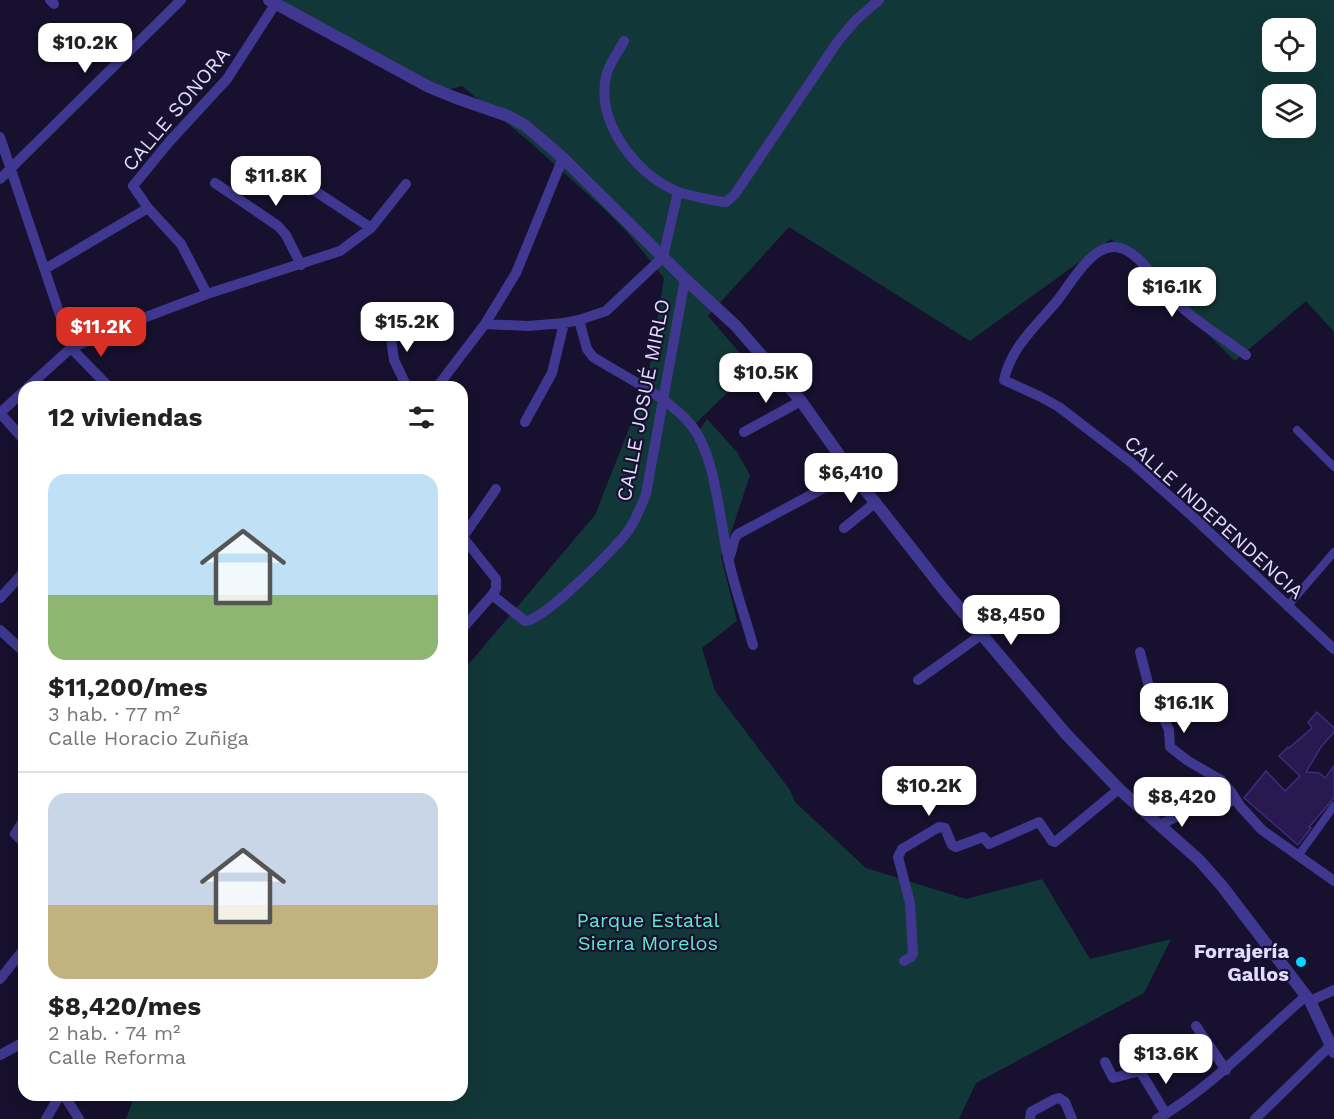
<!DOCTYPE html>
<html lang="es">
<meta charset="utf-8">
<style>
body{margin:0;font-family:"Work Sans",sans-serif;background:#f2f2f2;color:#222;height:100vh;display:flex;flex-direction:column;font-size:22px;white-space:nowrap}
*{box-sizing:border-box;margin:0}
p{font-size:20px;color:#767676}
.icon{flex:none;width:33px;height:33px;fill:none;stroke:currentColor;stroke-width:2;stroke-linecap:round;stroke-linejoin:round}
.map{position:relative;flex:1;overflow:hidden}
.drawer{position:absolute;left:18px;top:381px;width:450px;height:720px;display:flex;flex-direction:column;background:#fff;border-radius:18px;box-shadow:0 6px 24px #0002}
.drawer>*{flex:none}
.buttons{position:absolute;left:1262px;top:18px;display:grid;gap:12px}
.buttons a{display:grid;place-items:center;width:54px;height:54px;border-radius:12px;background:#fff;box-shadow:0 6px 24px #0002;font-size:30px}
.price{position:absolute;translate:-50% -51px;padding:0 14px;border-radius:12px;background:#fff;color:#222;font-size:20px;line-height:39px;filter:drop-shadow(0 2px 3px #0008)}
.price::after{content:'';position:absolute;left:50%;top:36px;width:18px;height:14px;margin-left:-9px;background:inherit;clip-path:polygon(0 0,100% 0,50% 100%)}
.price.on{background:#d93025;color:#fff}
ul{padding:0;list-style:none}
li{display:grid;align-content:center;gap:12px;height:318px;padding:0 30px}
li+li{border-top:2px solid #e0e0e0}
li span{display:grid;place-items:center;height:186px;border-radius:18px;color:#555}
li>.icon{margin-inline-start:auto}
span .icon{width:108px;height:108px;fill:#fffc;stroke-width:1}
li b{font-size:26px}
h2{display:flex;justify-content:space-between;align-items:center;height:72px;padding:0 30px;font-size:26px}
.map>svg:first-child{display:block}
.green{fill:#123738;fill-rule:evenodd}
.building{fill:#281a50;stroke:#402b7e;stroke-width:1.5}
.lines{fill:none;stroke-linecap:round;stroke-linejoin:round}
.pedestrian{stroke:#403890;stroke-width:8}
.minor{stroke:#403890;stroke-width:10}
.tertiary{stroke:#403890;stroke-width:12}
.poi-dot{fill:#08d7ff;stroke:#17102e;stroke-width:2}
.labels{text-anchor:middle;stroke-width:4.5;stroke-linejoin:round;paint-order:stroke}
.street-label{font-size:20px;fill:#e2dcff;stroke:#17102e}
.park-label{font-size:20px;fill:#5ee9cf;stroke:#17102e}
.poi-label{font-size:20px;font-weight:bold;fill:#e2dcff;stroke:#17102e;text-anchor:end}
</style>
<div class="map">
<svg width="1334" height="1119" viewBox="0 0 1334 1119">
<rect width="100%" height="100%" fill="#17102e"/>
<path class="green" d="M272,0h1062v332l-28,-31 -71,60 -124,-122 -141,102 -181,-114 -81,89 45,52 -62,60 2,11 14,-20 30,33 13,23 -24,73 -5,8 16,65 -35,27 13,43 75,99 5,12 71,66 100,31 76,-20 48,80 81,-20 -27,54 -168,90 -17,36h-833l9,-24h327v-423l133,-157 52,-132 17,-105 -37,-46 -22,-22 -74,-67 -69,-57 -22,6zM1272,28h33v34h-33zM1272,94h33v34h-33z"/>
<path class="building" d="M1317,712l17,16v4l-13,15 -15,25 13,1 6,5 9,-12v32l-25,29 2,1 -13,17 -54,-47 22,-27 19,20 15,-15 -21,-20 9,-9 1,1 23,-20 -4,-6z"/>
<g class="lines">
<path class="pedestrian" d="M1297,430l37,37
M1287,607l47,-55
M1298,856l36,-50"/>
<path class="minor" d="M50,0l4,4
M624,41c-5,10 -14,21 -17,32 -14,47 29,101 69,118 7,3 42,11 50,11l9,-8 103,-153 18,-21 23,-20
M0,137l71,211 38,39
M0,179l181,-179
M300,181l71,47
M215,183l63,43 8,9 15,30
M45,269l103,-61
M207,294l-26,-50 -33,-36 -15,-22 36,-44 58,-63 49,-76
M579,320l8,29 6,8c29,18 78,42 98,68 25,31 28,93 37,132 6,30 17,59 25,88
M389,324l5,36 13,27
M485,324l43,2 36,-3 15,-3 27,-9 57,-54 15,-65
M1246,355c-24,-18 -57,-38 -76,-59 -14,-15 -35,-51 -58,-49 -23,2 -42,38 -55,54 -21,25 -46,46 -53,79l37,17 18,10 73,56 60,53 142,133
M28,387l43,-39 67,-28 69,-26 133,-43 31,-23 35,-44
M437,387l48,-63 31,-51 47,-115
M0,413l24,27
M0,413l24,-22
M525,422l27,-49 12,-50
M744,432l57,-31
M844,528l32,-26
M462,536l34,43v10l-4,6 33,26c18,0 90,-72 103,-90 8,-12 13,-24 18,-37l39,-215
M463,537l33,-48
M728,559c6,-8 3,-18 10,-25l114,-61
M0,598l24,-26
M462,629l30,-34
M0,630l24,22
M1140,652l8,31 21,47 1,17 18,14 33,19 11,13 8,13 22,24 72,51
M918,680l63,-45
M24,820l-9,14 9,9
M1160,825l33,-17 34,-5 8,-4
M904,961l7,-4 2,-4 -3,-50 -12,-46 4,-8 37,-22 6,1 7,17 4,2 27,-10 6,7 50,-22 13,19 3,1 64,-53
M0,979l24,-30
M1310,1001l24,-11
M1196,1026l30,44
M0,1055l24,-13
M1105,1062l8,16 27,-7 26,43
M64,1095l15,24
M46,1119l14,-24
M1030,1119l1,-7 24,-13 4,-1 6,4 7,17
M1157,1119c56,-33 100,-81 149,-123
M1255,1119l75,-73"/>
<path class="tertiary" d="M269,0l160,87 27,11 52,18 18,10 37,32 122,121 51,47 65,75 51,72 92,117 122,144 53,55 80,71 23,26 88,115 24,51"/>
</g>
<circle class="poi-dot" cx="1301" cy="962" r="6"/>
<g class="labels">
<g class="street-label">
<text transform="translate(176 109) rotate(-50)" y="7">CALLE SONORA</text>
<text transform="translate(643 400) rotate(-79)" y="7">CALLE JOSUÉ MIRLO</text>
<text transform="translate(1214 517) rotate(42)" y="7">CALLE INDEPENDENCIA</text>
</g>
<g class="park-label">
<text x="648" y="927">Parque Estatal<tspan x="648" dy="23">Sierra Morelos</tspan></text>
</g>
<g class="poi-label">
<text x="1289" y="958">Forrajería<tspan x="1289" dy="23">Gallos</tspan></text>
</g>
</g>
</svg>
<div class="buttons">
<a><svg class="icon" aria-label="locate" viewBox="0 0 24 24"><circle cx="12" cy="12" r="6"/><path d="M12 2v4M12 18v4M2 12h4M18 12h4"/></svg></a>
<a><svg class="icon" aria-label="layers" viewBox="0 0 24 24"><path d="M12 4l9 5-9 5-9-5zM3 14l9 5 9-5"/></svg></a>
</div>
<b class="price" style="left:85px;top:74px">$10.2K</b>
<b class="price" style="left:276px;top:207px">$11.8K</b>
<b class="price" style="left:1172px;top:318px">$16.1K</b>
<b class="price" style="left:407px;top:353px">$15.2K</b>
<b class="price on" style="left:101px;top:358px">$11.2K</b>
<b class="price" style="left:766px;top:404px">$10.5K</b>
<b class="price" style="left:851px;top:504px">$6,410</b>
<b class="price" style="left:1011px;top:646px">$8,450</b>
<b class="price" style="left:1184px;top:734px">$16.1K</b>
<b class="price" style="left:929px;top:817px">$10.2K</b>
<b class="price" style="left:1182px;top:828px">$8,420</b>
<b class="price" style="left:1166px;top:1085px">$13.6K</b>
<section class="drawer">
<h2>12 viviendas<svg class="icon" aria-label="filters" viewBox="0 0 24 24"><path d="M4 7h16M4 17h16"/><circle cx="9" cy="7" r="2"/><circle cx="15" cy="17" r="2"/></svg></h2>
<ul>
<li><span style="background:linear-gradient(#bfe0f5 65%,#8fb573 0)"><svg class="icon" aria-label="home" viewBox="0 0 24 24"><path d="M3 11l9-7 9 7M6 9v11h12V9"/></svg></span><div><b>$11,200/mes</b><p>3 hab. · 77 m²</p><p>Calle Horacio Zuñiga</p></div></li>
<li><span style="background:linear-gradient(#c9d6e8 60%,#c2b280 0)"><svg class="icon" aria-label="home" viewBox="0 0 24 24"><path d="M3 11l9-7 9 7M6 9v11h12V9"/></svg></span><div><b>$8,420/mes</b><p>2 hab. · 74 m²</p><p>Calle Reforma</p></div></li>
</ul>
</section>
</div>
